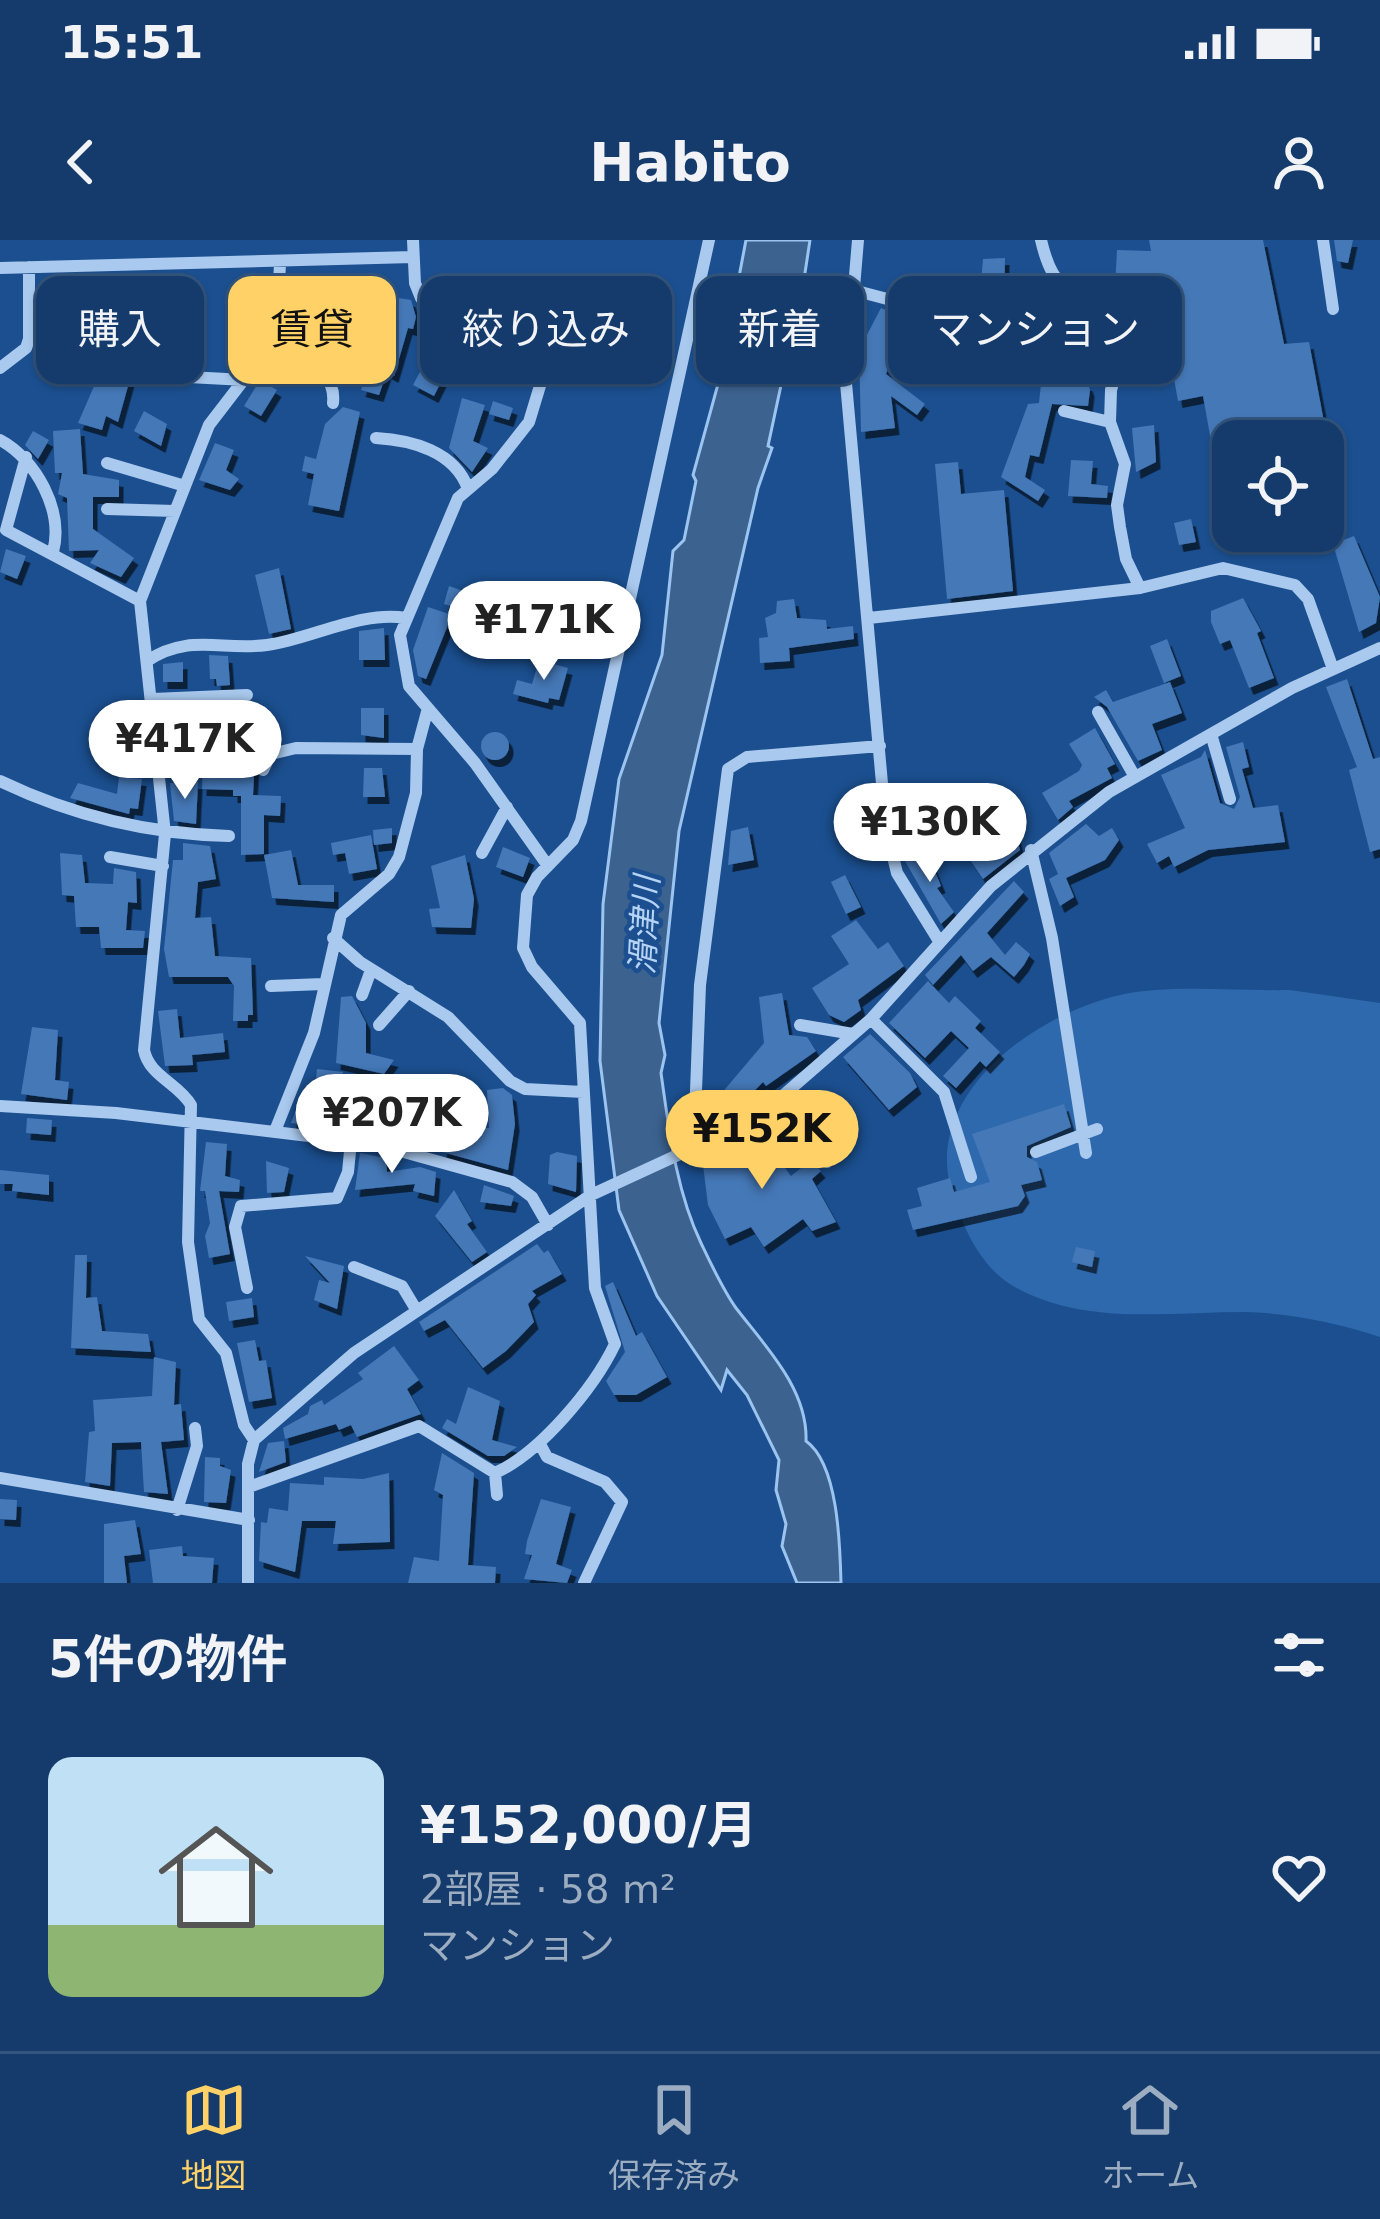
<!DOCTYPE html>
<html lang="ja">
<meta charset="utf-8">
<style>
body{margin:0;font-family:"DejaVu Sans","Noto Sans JP",sans-serif;background:#214673;color:#f1f3f6;height:100vh;display:flex;flex-direction:column;font-size:45px;white-space:nowrap}
*{box-sizing:border-box;margin:0}
p{font-size:39px;color:#9dadc1}
.icon{flex:none;width:66px;height:66px;fill:none;stroke:currentColor;stroke-width:2;stroke-linecap:round;stroke-linejoin:round}
.map{position:relative;height:1343px;overflow:hidden}
.sheet{display:flex;flex-direction:column;background:#143b6b;flex:1}
.sheet>*{flex:none}
.top-card{position:absolute;left:36px;top:36px;width:1308px;height:108px;display:flex;gap:24px}
.controls{position:absolute;left:1212px;top:180px;display:grid;gap:24px}
.controls a{display:grid;place-items:center;width:132px;height:132px;border-radius:24px;background:#143b6b;box-shadow:0 3px 9px #0004,0 0 0 3px #33557e;font-size:60px}
.price{position:absolute;translate:-50% -102px;padding:0 27px;border-radius:42px;background:#fff;color:#222;font-size:39px;line-height:78px;filter:drop-shadow(0 3px 6px #0008)}
.price::after{content:'';position:absolute;left:50%;top:72px;width:36px;height:27px;margin-left:-18px;background:inherit;clip-path:polygon(0 0,100% 0,50% 100%)}
.price.selected{background:#ffd166;color:#111}
ul{padding:0;list-style:none}
li{display:flex;align-items:center;gap:36px;height:300px;padding:0 48px}
li+li{border-top:3px solid #33557e}
li span{display:grid;place-items:center;flex:none;width:336px;height:240px;border-radius:24px;color:#555}
li>.icon{margin-inline-start:auto}
span .icon{width:144px;height:144px;fill:#fffc;stroke-width:1}
li b{font-size:51px}
h2{display:flex;justify-content:space-between;align-items:center;height:144px;padding:0 48px;font-size:51px}
.chip{padding:0 42px;border-radius:24px;background:#143b6b;box-shadow:0 3px 9px #0004,0 0 0 3px #33557e;font-size:42px;line-height:108px}
.chip.selected{background:#ffd166;color:#111}
.status{display:flex;justify-content:space-between;align-items:center;height:84px;padding:0 60px;background:#143b6b;direction:ltr}
.status svg{height:33px;fill:currentColor}
header{display:flex;justify-content:space-between;align-items:center;height:156px;padding:0 48px;background:#143b6b;font-size:54px;font-weight:800}
.tab-bar{display:flex;justify-content:space-around;align-items:center;height:168px;border-top:3px solid #33557e;background:#143b6b;font-size:33px;color:#9dadc1}
.tab-bar a{display:grid;justify-items:center;gap:6px}
.tab-bar .selected{color:#ffd166}
.map>svg:first-child{display:block}
.green{fill:#2e69ad}
.water{fill:#3c6290;stroke:#9cc4f0;stroke-width:3}
.building{fill:#4478b7;filter:url(#shadow)}
.lines{fill:none;stroke-linecap:round;stroke-linejoin:round}
.street{stroke:#a9c9ee;stroke-width:12}
.labels{text-anchor:middle;stroke-width:9;stroke-linejoin:round;paint-order:stroke}
.water-label{font-size:33px;font-style:italic;fill:#b5d3f5;stroke:#1b4f8f}
</style>
<div class="status"><b>15:51</b><svg viewBox="0 0 49 12"><path d="M0 12V9h3v3zM5 12V6h3v6zM10 12V3h3v9zM15 12V0h3v12zM26 1h20v11H26zM47 4h2v5h-2z"/></svg></div>
<header><svg class="icon" aria-label="back" viewBox="0 0 24 24"><path d="M15 5l-7 7 7 7"/></svg>Habito<svg class="icon" aria-label="person" viewBox="0 0 24 24"><circle cx="12" cy="8" r="4"/><path d="M4 21q1-7 8-7t8 7"/></svg></header>
<div class="map">
<svg width="1380" height="1343" viewBox="0 0 1380 1343">
<defs>
<filter id="shadow"><feDropShadow dx="4.5" dy="7" stdDeviation="0" flood-color="#0009"/></filter>
</defs>
<rect width="100%" height="100%" fill="#1b4f8f"/>
<path class="green" d="M1290,750l90,13v334c-41,-14 -91,-24 -134,-25 -79,0 -162,14 -233,-26 -33,-19 -52,-62 -62,-97 -29,-103 103,-189 193,-198 47,-5 98,0 146,-1z"/>
<path class="water" d="M746,0h64l-17,112 -2,10h-5l-18,84 4,2 -14,40 -79,343 -20,192 6,32 -4,18c8,56 15,118 40,170 10,21 22,47 35,65 29,38 72,81 70,133 32,23 34,102 35,142h-44l-15,-37 4,-22 -10,-34 3,-30 -32,-65 -20,-25 -6,20 -64,-94 -38,-86 -19,-149 3,-157 16,-125 43,-124 11,-104 11,-11 12,-59 -3,-6 27,-98z"/>
<path class="building" d="M1149,0h114l21,104 25,-2 15,80 -113,19 -8,-45 -25,5 -20,-113 -43,-1 2,-37 34,1z
M1334,0h19l-5,23 -11,-2z
M1005,18l-1,46 -25,1 4,-46z
M392,57l19,3 5,17 -3,12 -5,-1 -14,48 -7,-4 -8,23 -18,-5z
M881,68l27,12 -22,54 39,30 -8,11 -26,-19 4,32 -34,4 -2,-82z
M1049,68l22,3 -7,70 24,3 2,6 -2,16 -36,-2 -13,53 -9,-2 -5,22 20,13 -7,11 -37,-24 27,-73 11,-1z
M153,95l17,10 -12,20 -23,-4 -17,61 -12,-6 -4,14 -24,-7 30,-69 14,5 -8,-14 29,7z
M421,130l21,10 -8,16 -21,-11z
M260,140l17,10 -16,26 -17,-10z
M462,158l23,7 -12,36 15,7 -16,24 -23,-24z
M493,161l20,7 -4,12 -20,-6z
M343,167l17,5 -21,99 -31,-6 6,-31 -12,-3 3,-15 11,3 9,-35z
M144,171l23,13 -6,22 -27,-15z
M1154,185l2,37 -20,10 -4,-44z
M80,189l3,45 36,6v17h-26v32l41,29 -13,19 -31,-14 9,-13 -30,1 -2,-53 -9,-4 4,-21h-7l-2,-42z
M33,191l16,9 -11,19 -13,-14z
M215,203l19,7 -8,20 13,9 -9,11 -31,-10z
M1071,220l22,1 -2,23 17,2 -1,12 -39,-2z
M958,222l3,32 43,-4 9,101 -66,8 -12,-135z
M1191,279l5,23 -17,3 -5,-22z
M1354,296l26,61 -4,26 -17,9 -26,-88z
M6,309l20,7 -9,23 -17,-7z
M279,328l12,61 -22,5 -14,-59z
M449,346l63,22 -4,14 -64,-18z
M1243,358l18,33 -4,2 17,45 -25,10 -19,-48 -10,4 -9,-22v-11z
M794,359l3,19 29,2 1,9 26,-3 1,13 -65,9 1,13 -30,2 -1,-25 9,-1 -3,-19 11,-5 1,-12z
M428,367l24,8 -26,64 -8,-3 -5,-26z
M384,388l1,32h-26v-29z
M1167,399l14,37 -17,7 -14,-37z
M209,415l19,1 2,29 -13,1 -1,-7h-6z
M539,420l29,8 -9,32 -10,-2 -1,5 -35,-9 4,-14 15,4z
M183,422v20h-20v-18z
M1347,439l26,80 7,-2v92l-10,3 -21,-82 8,-3 -31,-80z
M1170,442l12,31 -30,11 10,26 -24,11 -31,-54 -13,-10 12,-7 7,12z
M191,468l1,27h29l-1,-20 14,-1 1,13 7,-1 2,31 11,1 -2,37 28,1 -1,20 -16,-1v39l-23,1v-59h-8v-6l-31,-1 1,-40 -33,2 -2,-42z
M361,468h23v30l-23,-3z
M1095,488l20,36 -8,4 5,10 -43,23 4,6 -15,13 -16,-27 37,-22 3,-6 -13,-21z
M481 506a14 14 0 1 1 28 0a14 14 0 1 1-28 0Z
M1243,502l6,25 -7,2 11,39 25,-3 7,37 -77,8 -34,17 -5,-11 -12,7 -10,-19 38,-16 -24,-53 40,-18 4,-7 15,53 14,6 6,-12 -14,-50z
M364,528h18l3,29h-22z
M119,537l23,2 -4,30 -8,-1 -1,6 -59,-16 8,-15 39,11z
M198,542l-2,42 -22,-3 -4,-38z
M1005,553l15,57 -37,29 -17,-25 22,-12 -9,-43z
M1086,584l13,12 13,-8 7,12 -14,20 -39,18 8,19 -14,9 -11,-27 9,-5 -9,-21z
M748,587l6,33 -26,5 3,-34z
M392,588v15l-18,2 -1,-15z
M371,595l6,34 -28,5 -4,-21 -12,2 -2,-12z
M183,603l27,3 6,33 -18,3 -3,36 16,-1 4,39 36,2 2,57h-5v6h-15l1,-35 -6,-9h-59l-5,-28 9,-89h10z
M503,607l27,11 -7,19 -27,-10z
M291,610l7,35h36v17l-62,-4 -8,-43z
M927,612l14,34 -4,2 17,24 -13,12 -36,-63z
M60,613l22,2 3,28 28,1 1,-16 22,4 1,31 -9,-1 -2,28 19,1 -2,17h-42l-2,-21h-23l-2,-31 -12,-1z
M465,615l9,44 -3,29 -39,-1 -3,-18 11,-1 -9,-42z
M845,635l16,32 -15,7 -15,-32z
M1014,641l10,11 -37,41 18,22 11,-13 14,12 -6,11 -10,12 -23,-20 -18,14 -12,-16 -28,30 -8,-10z
M856,680l22,29 10,-7 16,24 -46,34 3,10 -17,12 -15,-7 -17,-27 37,-24 -18,-28z
M928,741l21,22 6,-7 26,25 -6,7 25,24 -14,15 -6,-6 -24,27 -13,-12 26,-28 -18,-17 -26,27 -36,-35z
M782,753l7,42 18,2 9,14 -50,35 -3,-4 -37,38 -16,-13 54,-64 -5,-46z
M352,756l14,27v30l28,7 -10,14 -48,-11 5,-66z
M177,769l3,29 43,-5 2,19 -33,3 1,10 -28,1 -7,-55z
M32,787l26,3 -3,50 14,2 -2,18 -46,-6z
M870,794l40,39 7,14 -28,23 -46,-53z
M317,829l26,3 -6,32 -8,-1 -6,24 -32,-4 11,-28 12,4z
M503,848l9,7 3,29 -7,46 -66,-18 3,-27 44,3 -2,-38z
M808,851l16,19 -16,12 -16,-19z
M1064,864l7,23 -44,19v11l10,5 5,18 -21,5 4,11 -7,10 -105,24 -6,-20 15,-4 -5,-18 33,-10 4,14 36,-10 -18,-48z
M392,876l49,1 1,18 -35,-1 -2,7 -20,-5z
M27,878l25,2 -1,15 -25,-2z
M757,889l34,47 20,-16 10,11 -9,8 24,43 -24,9 -9,-12 -39,28 -13,-20 -26,12 -17,-34 -6,-48 39,-10 -4,-8z
M206,902l21,2 -2,32 15,4 -1,12 -20,-1 11,63 -21,4 -4,-22 5,-13 -5,-32h-5z
M557,912l20,4 -1,36 -28,-8 2,-29z
M360,913l26,5 1,14 33,-5 16,5 -2,24 -21,-5 2,-7 -60,6z
M266,921l23,7 -5,24 -17,1z
M0,930l49,5v20l-37,-4 1,-7h-13z
M484,945l30,11 -3,10 -31,-4z
M454,950l18,31 -5,3 20,28 -15,10 -37,-46z
M537,1004l7,9 4,-3 14,24 -30,17 4,4 -8,9 6,18 -28,29 -23,17 -38,-48 -21,11 -5,-9z
M1076,1007l19,4 -3,16 -20,-5z
M75,1015h12l-1,43 11,-1 5,34 46,3 3,18 -80,-4z
M305,1016l39,10 -7,43 -23,-9 5,-20 11,3z
M613,1042l23,54 6,-4 25,45 -31,18h-22l-8,-14 19,-29 -20,-66z
M252,1058l2,19 -25,4 -3,-19z
M255,1100l4,21 7,-1 6,38 -23,4 -12,-59z
M394,1106l25,34 -12,9 14,25 -64,23 -6,-12 -12,5 -3,-6 -51,15 -2,-11 25,-14 2,-8 12,-6 2,5 39,-26 -5,-6z
M154,1117l22,5 -2,43 7,-1 3,36 -23,2 7,52 -24,-2 -3,-50 -29,1 -2,43 -25,-4 4,-50 6,-1 -2,-31 59,-4z
M468,1147l32,14 -8,39 25,7 -13,9h-16l-46,-28 5,-9 9,5z
M284,1201l2,21 -27,10 9,-29z
M442,1213l32,20 -6,92 28,2 -1,16h-87l6,-26 25,4 4,-66 -9,-5z
M205,1217l15,1v8l11,4 -5,33 -22,-1z
M389,1233l1,69 -57,2 3,-23h-34l-7,51 -36,-11 2,-39 6,1 2,-15 19,3 2,-28 34,2v-8l39,2z
M0,1259l17,1 -1,20 -16,-1z
M541,1259l30,8 -15,57 16,6 -5,13 -43,-4 8,-24 -7,-1 2,-13z
M135,1280l6,34 -17,2 3,27h-23v-59z
M182,1306l1,10 31,2 -2,25h-59l-4,-33z"/>
<g class="lines">
<path class="street" d="M413,0l2,43 6,15 125,68 -17,56 -37,47 -34,29 -58,137 9,51 66,77 73,103
M858,0l-12,143 40,445 11,45 42,68
M1041,0c19,82 51,32 94,70l-24,80 -1,32 15,42 -8,41 3,22 6,32 14,29
M1323,0l10,69
M0,28l413,-11
M853,50l57,15 6,8
M272,99c21,24 65,25 61,64
M0,128l26,-20 3,-9v-72
M151,135l94,5
M1064,171l46,11
M376,198c35,2 79,13 92,51
M0,200c36,19 64,71 53,112
M26,217l-20,73 134,71
M107,223l78,23
M107,269l68,2
M869,378l271,-30 83,-20 72,17 13,14 25,70
M147,421c42,-28 74,-10 120,-16 44,-6 95,-35 139,-27
M153,459l94,-4
M1098,472l37,65
M1211,494l19,65
M263,530l8,-16 25,-6 121,1
M0,541c73,35 150,53 229,55
M1031,610l21,88 34,215
M482,613l25,-46
M110,617l53,9
M333,698l27,24 88,55 62,64 15,8 58,3
M271,746l52,-2
M362,755l9,-25
M871,779l73,73 27,85
M379,785l30,-34
M800,785l53,9
M777,861l50,61
M0,866l116,7 259,31 137,38 20,15 16,28
M275,891l39,-98 27,-118 48,-41 10,-17 17,-64 1,-44 11,-41
M372,903l21,-63
M694,904l6,-159 28,-216 19,-12 133,-11
M1036,912l61,-23
M354,1027l48,19 15,25
M247,1048l-12,-61 6,-21 96,-8 11,-26 3,-31
M254,1200l-10,-15 -18,-72 -27,-34 -11,-77 3,-137c-13,-22 -42,-29 -47,-55l21,-216 -25,-233 69,-176 60,-78 8,-19 3,-65
M540,1204l7,13 58,25 17,20 -38,81
M495,1233l2,22
M0,1238l249,42
M249,1247l170,-61 76,47c45,-20 99,-85 120,-129l-20,-56 -15,-265 -48,-56 -9,-19 4,-53 10,-18 36,-37 8,-19 128,-581
M177,1270l20,-64 -2,-18
M248,1343v-119l6,-24 100,-87 237,-158 154,-71 26,-18 100,-87 120,-133 118,-94 183,-104 88,-40"/>
</g>
<g class="labels">
<g class="water-label">
<text transform="translate(644 685) rotate(-87)" y="12">滑津川</text>
</g>
</g>
</svg>
<div class="controls">
<a><svg class="icon" aria-label="locate" viewBox="0 0 24 24"><circle cx="12" cy="12" r="6"/><path d="M12 2v4M12 18v4M2 12h4M18 12h4"/></svg></a>
</div>
<b class="price" style="left:544px;top:443px">¥171K</b>
<b class="price" style="left:185px;top:562px">¥417K</b>
<b class="price" style="left:930px;top:645px">¥130K</b>
<b class="price" style="left:392px;top:936px">¥207K</b>
<b class="price selected" style="left:762px;top:952px">¥152K</b>
<div class="top-card">
<a class="chip">購入</a>
<a class="chip selected">賃貸</a>
<a class="chip">絞り込み</a>
<a class="chip">新着</a>
<a class="chip">マンション</a>
</div>
</div>
<section class="sheet">
<h2>5件の物件<svg class="icon" aria-label="filters" viewBox="0 0 24 24"><path d="M4 7h16M4 17h16"/><circle cx="9" cy="7" r="2"/><circle cx="15" cy="17" r="2"/></svg></h2>
<ul>
<li><span style="background:linear-gradient(#bfe0f5 70%,#8fb573 0)"><svg class="icon" aria-label="home" viewBox="0 0 24 24"><path d="M3 11l9-7 9 7M6 9v11h12V9"/></svg></span><div><b>¥152,000/月</b><p>2部屋 · 58 m²</p><p>マンション</p></div><svg class="icon" aria-label="heart" viewBox="0 0 24 24"><path d="M12 20l-8-8c-3-5 5-10 8-4 3-6 11-1 8 4z"/></svg></li>
</ul>
</section>
<nav class="tab-bar">
<a class="selected"><svg class="icon" aria-label="map" viewBox="0 0 24 24"><path d="M3 6l6-2 6 2 6-2v14l-6 2-6-2-6 2zM9 4v14M15 6v14"/></svg>地図</a>
<a><svg class="icon" aria-label="saved" viewBox="0 0 24 24"><path d="M7 4h10v16l-5-4-5 4z"/></svg>保存済み</a>
<a><svg class="icon" aria-label="home" viewBox="0 0 24 24"><path d="M3 11l9-7 9 7M6 9v11h12V9"/></svg>ホーム</a>
</nav>
